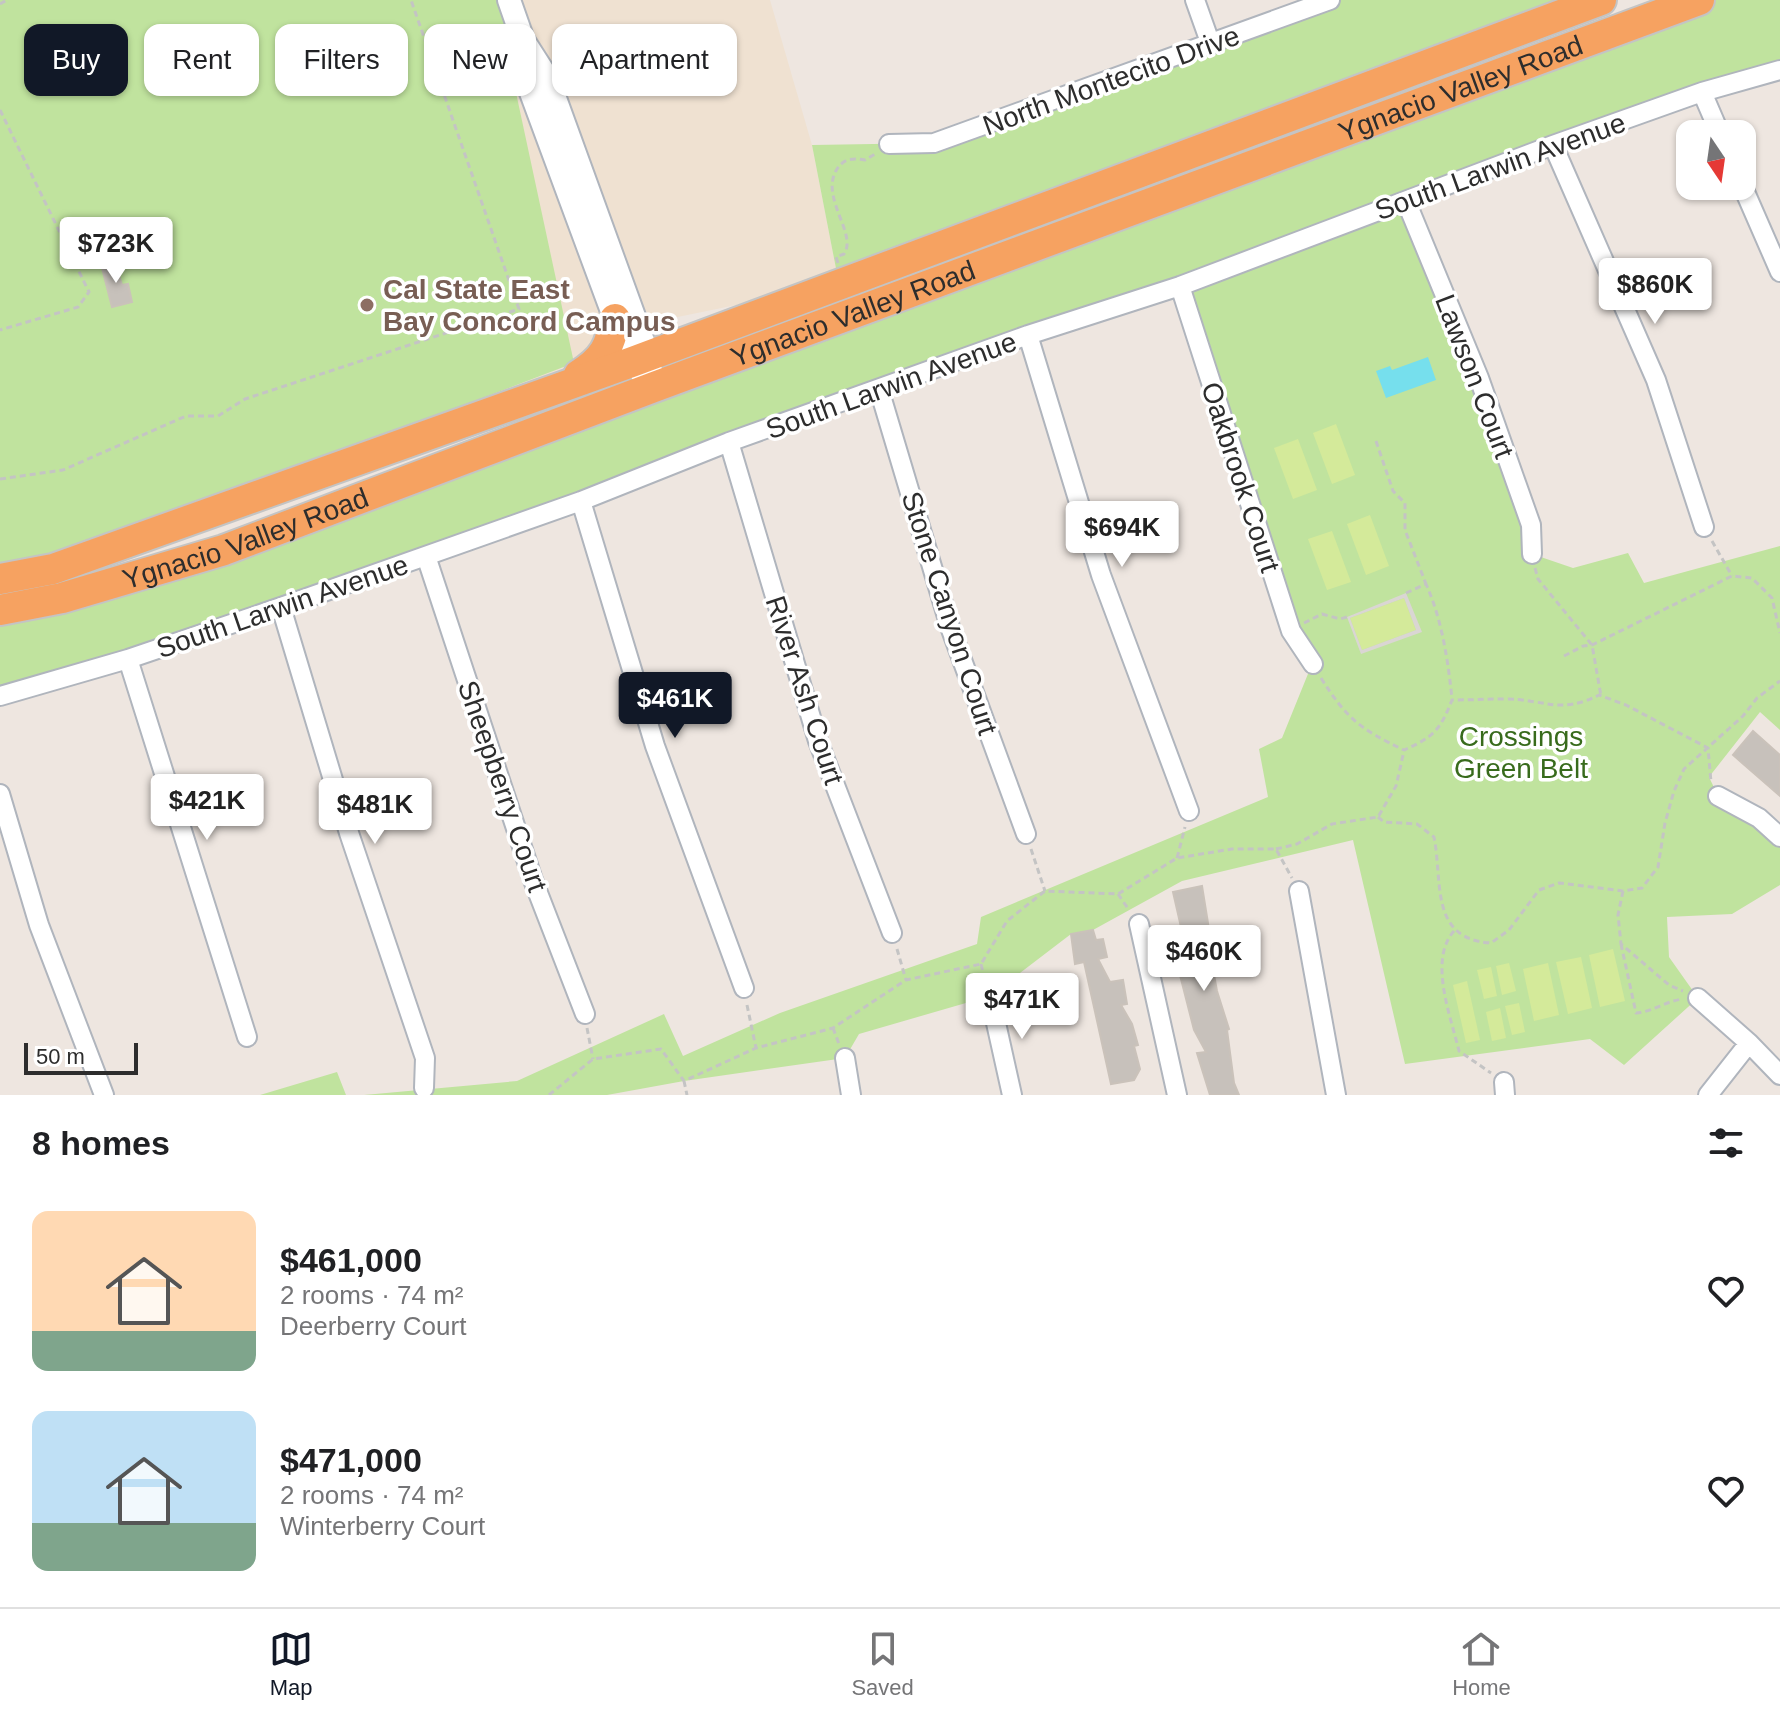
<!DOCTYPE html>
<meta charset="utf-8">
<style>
body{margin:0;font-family:Arial,sans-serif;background:#f6f6f6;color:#202124;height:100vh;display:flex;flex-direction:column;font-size:30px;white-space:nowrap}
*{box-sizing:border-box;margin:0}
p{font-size:26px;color:#757577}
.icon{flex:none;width:44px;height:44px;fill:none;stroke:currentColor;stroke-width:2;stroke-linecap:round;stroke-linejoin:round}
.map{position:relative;height:1095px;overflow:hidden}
.sheet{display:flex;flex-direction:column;background:#fff;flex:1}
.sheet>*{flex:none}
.guide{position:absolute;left:24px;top:24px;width:800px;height:72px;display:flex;gap:16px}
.needle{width:52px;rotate:167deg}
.controls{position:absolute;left:1676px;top:120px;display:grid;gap:16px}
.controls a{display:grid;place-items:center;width:80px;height:80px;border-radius:16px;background:#fff;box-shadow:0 2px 6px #0004;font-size:40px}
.scale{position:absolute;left:24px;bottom:20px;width:114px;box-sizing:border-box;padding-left:8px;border:4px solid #2d2d2d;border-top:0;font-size:22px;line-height:28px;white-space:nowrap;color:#2d2d2d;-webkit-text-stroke:6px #fff;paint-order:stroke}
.price{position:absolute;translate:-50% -68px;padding:0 18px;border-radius:8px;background:#fff;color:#222;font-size:26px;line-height:52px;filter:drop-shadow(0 2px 4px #0008)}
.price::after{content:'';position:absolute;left:50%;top:48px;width:24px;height:18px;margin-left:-12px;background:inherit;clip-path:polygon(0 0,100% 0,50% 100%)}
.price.selected{background:#111827;color:#fff}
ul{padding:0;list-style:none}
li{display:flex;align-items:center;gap:24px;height:200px;padding:0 32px}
li span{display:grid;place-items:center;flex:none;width:224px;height:160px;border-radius:16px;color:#555}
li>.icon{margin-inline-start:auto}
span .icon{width:96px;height:96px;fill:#fffc;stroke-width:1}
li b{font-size:34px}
h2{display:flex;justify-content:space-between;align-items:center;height:96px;padding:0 32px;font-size:34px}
.pill{padding:0 28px;border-radius:16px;background:#fff;box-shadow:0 2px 6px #0004;font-size:28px;line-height:72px}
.pill.selected{background:#111827;color:#fff}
.menu{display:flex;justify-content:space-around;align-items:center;height:112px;border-top:2px solid #e0e0e0;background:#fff;font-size:22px;color:#757577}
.menu a{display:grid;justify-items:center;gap:4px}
.menu .selected{color:#111827}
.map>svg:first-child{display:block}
.education{fill:#efe1d1}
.green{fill:#c0e39e}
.pitch{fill:#d4ea9a}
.plaza{fill:#dad6d3;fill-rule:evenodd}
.water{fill:#76dfed}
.building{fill:#c7c1bb;stroke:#cac2ba;stroke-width:2}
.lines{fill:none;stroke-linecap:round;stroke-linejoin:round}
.minor-casing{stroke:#b0b5bd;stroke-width:22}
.tertiary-casing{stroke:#b0b5bd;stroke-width:26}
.trunk-casing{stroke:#c4c4c4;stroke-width:34}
.path{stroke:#c4c4c4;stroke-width:3;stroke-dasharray:6 4;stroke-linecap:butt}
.minor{stroke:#fff;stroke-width:18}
.tertiary{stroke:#fff;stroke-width:22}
.trunk{stroke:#f6a261;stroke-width:30}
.education-dot{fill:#8d6e63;stroke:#fff;stroke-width:3}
.labels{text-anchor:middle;stroke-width:7;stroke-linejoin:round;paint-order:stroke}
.street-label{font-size:28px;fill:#2d2d2d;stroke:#fff}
.education-label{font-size:28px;font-weight:bold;fill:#785e54;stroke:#fff;text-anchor:start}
.park-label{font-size:28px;fill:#386b1c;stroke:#fff}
</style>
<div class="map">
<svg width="1780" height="1095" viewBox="0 0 1780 1095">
<rect width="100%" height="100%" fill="#eee6e0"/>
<path class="education" d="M0,0h770l42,145 27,139 -210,43 -47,33 -349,143z"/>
<path class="green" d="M0,0h509l14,40 -8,48 59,275 -110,42 -231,98 -233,76z
M1330,0h271l-762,284 -27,-139 122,-2z
M1699,0h81v70l-374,131 73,177 53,176 41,14 55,-15 16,30 136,-37v184l-20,-18 -51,65 9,19 62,41v48l-48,29 -65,3 2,40 29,41 -74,67 -34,-26 -185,25 -52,-224 -171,41 -89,49 -22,4 -81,62 -131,38 -14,24 -161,23 -77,14h-243l153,-14 147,-67 19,42 97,-43 197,-69 4,-27 287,-120 -9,-48 23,-11 30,-74 -21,-33 -111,-345 -1180,410v-86l62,-12z
M337,1072l9,23h-86z"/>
<path class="pitch" d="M1336,424l19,51 -23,9 -19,-51z
M1298,439l19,51 -24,9 -19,-51z
M1370,515l19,51 -23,9 -19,-51z
M1332,531l19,51 -24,8 -19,-51z
M1404,598l12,32 -54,20 -12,-32z
M1613,949l12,52 -25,6 -11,-52z
M1581,957l11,51 -24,6 -12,-52z
M1509,963l7,28 -14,4 -6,-29z
M1548,963l11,52 -25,6 -11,-52z
M1491,967l6,29 -13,3 -7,-29z
M1467,981l13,59 -14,3 -13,-58z
M1519,1003l6,29 -13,3 -7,-29z
M1500,1008l6,30 -14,3 -6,-29z"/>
<path class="plaza" d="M1406,593l16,39 -61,22 -14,-37zM1404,598l12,32 -54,20 -12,-32z"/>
<path class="water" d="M1428,357l8,23 -50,18 -10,-27 14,-5 2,4z"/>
<path class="building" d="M114,260l8,25 6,-1 4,18 -20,5 -11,-43z
M1753,731l27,24v41l-47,-41z
M1202,886l10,62h-3l8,43 12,38 -2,1 7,53 5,12h-29l-13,-42 9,-1 -12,-22 -15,-59 8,-1 -10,-42 4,-1 -8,-35z
M1093,930l3,10 7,-1 4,18 -9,2 12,23 13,-2 4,24 -6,1 11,19 6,21 -4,1 6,23 -6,11 -23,4 -27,-122 -9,2 -4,-30z"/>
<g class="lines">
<g class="minor-casing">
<path id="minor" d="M1195,0l16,45
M1702,92l18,42
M889,144l45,-1 396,-143
M1553,145l103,235 48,147
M1742,185l38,87
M1406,201l73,177 52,147 1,29
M1180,286l111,345 22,33
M1028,335l73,240 88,236
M879,389l71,238 76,207
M729,442l89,299 74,192
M581,501l74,245 89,242
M426,556l107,324 52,134
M281,607l68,226 76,225 -1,30
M128,659l119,378
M0,696l128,-37 153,-52 300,-106 148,-59 299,-107 152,-49 373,-141 149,-53 78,-22
M0,794l39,131 65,170
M1718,796l41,22 21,19
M1299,891l37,204
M1139,924l38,171
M990,996l22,99
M1698,998l51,45 31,32
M845,1058l6,37
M1504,1082l1,13
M1708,1095l41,-52"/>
</g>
<g class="tertiary-casing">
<path id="tertiary" d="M509,0l14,40
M523,40l25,39 100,276 6,32 -22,-25 -9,-21 -97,-262z"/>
</g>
<g class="trunk-casing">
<g id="trunk">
<path d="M579,375c25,-16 31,-28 36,-56"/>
<path d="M0,579l53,-10 579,-207 969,-362"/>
<path id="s1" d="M0,610l62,-12 162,-48 430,-163 1045,-387"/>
</g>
</g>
<path class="path" d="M0,4l7,-4
M0,110l89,182 -11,15 -78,23
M838,263l-2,-6 8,-3c14,-20 -25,-57 -7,-85 7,-11 17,-11 28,-9l10,-6
M1376,441l17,50 12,12v27l21,54
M0,479l63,-9 123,-54h32l27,-17 274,-90 -108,-309
M1712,541l20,35
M1535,568l3,11 54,66 9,51
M1406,593l20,-9c16,36 22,76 26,115
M1304,623l18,-9 18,5 7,-2
M1564,656l19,-10 9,-1 140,-69 20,2 20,20 8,35
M1321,678c26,41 39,51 83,72 30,-13 36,-20 48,-50 18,0 35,-1 53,-1 39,0 55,16 94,-4l27,10 82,43 3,34
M1378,817l6,5 33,2 17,13c9,45 -5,102 57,106l18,-13 30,-40 20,-7 64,8 19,-3 16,-21 7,-44 9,-32 10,-22 59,-53 14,-18 23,-17
M1031,849l14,42
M1276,849l21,-5 35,-20 46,-7 18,-31 8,-35
M1177,858l8,-31
M1623,891l-5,24 3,29 48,41 14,6
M1118,894l11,16
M1454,931c-26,29 -3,86 5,120l32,22
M1621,944l15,69c16,-1 30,-12 47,-14
M897,949l9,31
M981,964l4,16
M747,1005l9,43
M587,1028l6,31
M833,1028l6,16
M684,1081l3,14
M549,1095l44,-36 68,-10 23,32 72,-33 77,-20 73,-48 75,-16 26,-43 38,-30 73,3 59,-36 55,-9h44l16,29"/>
<use href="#minor" class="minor"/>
<use href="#tertiary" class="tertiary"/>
<use href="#trunk" class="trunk"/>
</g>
<circle class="education-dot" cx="367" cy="305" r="8"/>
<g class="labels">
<g class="street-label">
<text transform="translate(1111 80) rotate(-20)" y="10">North Montecito Drive</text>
<text dy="10" stroke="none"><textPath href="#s1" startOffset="1552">Ygnacio Valley Road</textPath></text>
<text transform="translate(1500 166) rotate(-20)" y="10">South Larwin Avenue</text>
<text dy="10" stroke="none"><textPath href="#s1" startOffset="904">Ygnacio Valley Road</textPath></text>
<text transform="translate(1475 376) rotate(69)" y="10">Lawson Court</text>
<text transform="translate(891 385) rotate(-20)" y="10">South Larwin Avenue</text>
<text transform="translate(1241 477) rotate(72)" y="10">Oakbrook Court</text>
<text dy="10" stroke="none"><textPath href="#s1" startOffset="256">Ygnacio Valley Road</textPath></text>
<text transform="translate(282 606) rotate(-19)" y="10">South Larwin Avenue</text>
<text transform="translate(950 613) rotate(72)" y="10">Stone Canyon Court</text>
<text transform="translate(805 690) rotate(72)" y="10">River Ash Court</text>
<text transform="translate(503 786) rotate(71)" y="10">Sheepberry Court</text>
</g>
<g class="education-label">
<text x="383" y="299">Cal State East<tspan x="383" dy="32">Bay Concord Campus</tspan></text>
</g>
<g class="park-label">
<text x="1521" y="746">Crossings<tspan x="1521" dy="32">Green Belt</tspan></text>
</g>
</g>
</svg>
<div class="controls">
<a><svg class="needle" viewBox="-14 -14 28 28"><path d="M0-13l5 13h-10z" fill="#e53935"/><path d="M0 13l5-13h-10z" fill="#757577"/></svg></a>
</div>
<div class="scale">50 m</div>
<b class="price" style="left:116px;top:285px">$723K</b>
<b class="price" style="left:1655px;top:326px">$860K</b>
<b class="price" style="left:1122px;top:569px">$694K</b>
<b class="price selected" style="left:675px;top:740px">$461K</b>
<b class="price" style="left:207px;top:842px">$421K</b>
<b class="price" style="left:375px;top:846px">$481K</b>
<b class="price" style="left:1204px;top:993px">$460K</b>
<b class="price" style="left:1022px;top:1041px">$471K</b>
<div class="guide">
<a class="pill selected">Buy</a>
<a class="pill">Rent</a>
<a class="pill">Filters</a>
<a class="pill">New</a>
<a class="pill">Apartment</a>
</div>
</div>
<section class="sheet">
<h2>8 homes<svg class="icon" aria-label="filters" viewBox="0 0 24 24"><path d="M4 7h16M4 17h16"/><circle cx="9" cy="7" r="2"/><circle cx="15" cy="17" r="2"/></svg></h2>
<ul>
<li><span style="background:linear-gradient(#ffd9b3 75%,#7fa58c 0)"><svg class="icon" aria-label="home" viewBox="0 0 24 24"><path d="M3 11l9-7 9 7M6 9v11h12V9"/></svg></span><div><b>$461,000</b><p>2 rooms · 74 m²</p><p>Deerberry Court</p></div><svg class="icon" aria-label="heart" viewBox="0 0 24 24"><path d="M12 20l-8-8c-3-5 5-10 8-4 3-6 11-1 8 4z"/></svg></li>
<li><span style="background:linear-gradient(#bfe0f5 70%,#7fa58c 0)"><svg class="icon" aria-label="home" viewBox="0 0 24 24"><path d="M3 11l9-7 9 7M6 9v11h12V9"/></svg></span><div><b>$471,000</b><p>2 rooms · 74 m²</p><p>Winterberry Court</p></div><svg class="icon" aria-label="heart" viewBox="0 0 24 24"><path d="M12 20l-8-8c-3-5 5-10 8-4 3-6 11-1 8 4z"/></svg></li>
</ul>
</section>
<nav class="menu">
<a class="selected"><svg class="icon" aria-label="map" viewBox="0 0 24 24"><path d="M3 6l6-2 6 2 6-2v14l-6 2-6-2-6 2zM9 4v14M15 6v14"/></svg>Map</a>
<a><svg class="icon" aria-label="saved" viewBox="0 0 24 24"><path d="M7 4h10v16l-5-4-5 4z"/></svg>Saved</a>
<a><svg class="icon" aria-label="home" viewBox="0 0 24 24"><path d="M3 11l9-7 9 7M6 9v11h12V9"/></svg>Home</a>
</nav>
